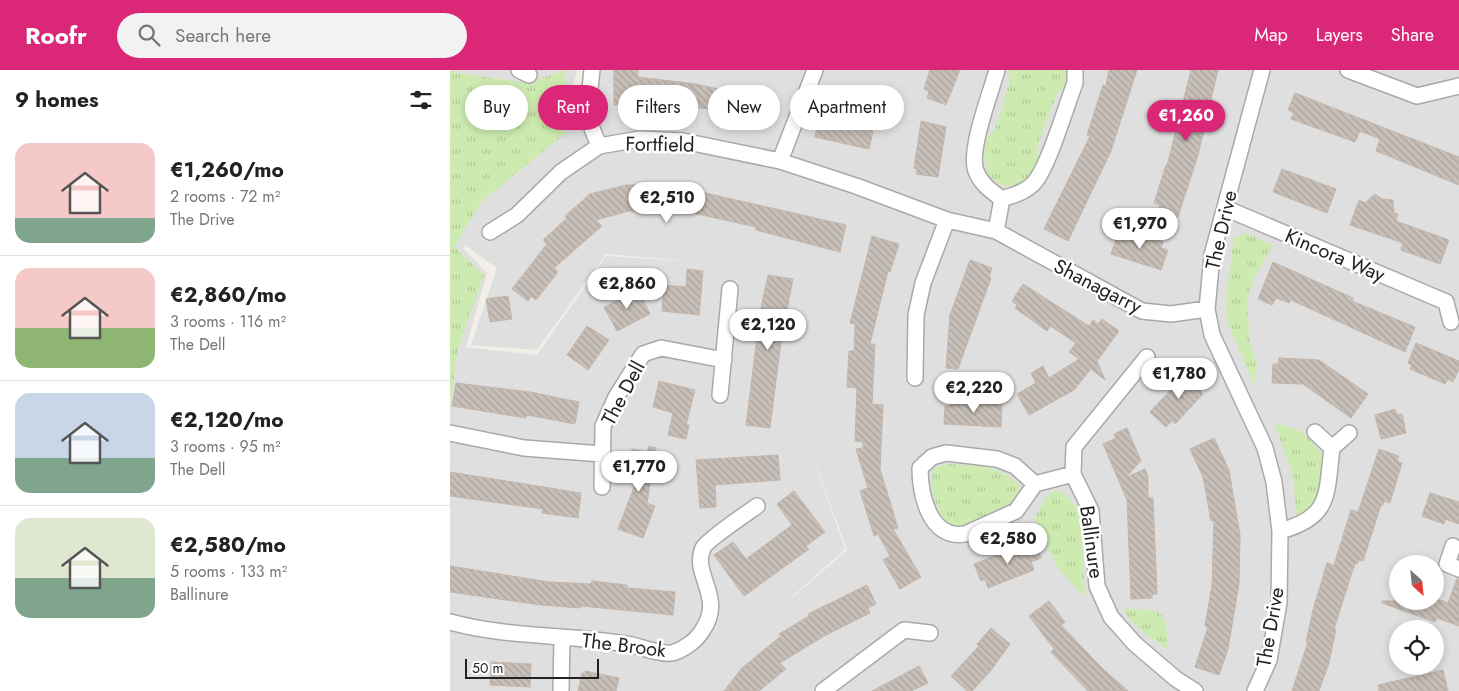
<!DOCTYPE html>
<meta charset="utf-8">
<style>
body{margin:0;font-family:Jost,sans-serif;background:#f2f2f2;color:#222;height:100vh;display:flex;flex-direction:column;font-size:19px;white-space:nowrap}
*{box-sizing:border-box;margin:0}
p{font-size:16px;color:#767676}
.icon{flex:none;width:28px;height:28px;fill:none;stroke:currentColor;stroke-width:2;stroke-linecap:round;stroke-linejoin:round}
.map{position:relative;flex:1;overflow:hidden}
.panel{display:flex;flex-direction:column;background:#fff;width:450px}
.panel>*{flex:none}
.guide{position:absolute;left:15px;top:15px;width:475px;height:45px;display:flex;gap:10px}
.needle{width:32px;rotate:153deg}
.buttons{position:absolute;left:939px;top:485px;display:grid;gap:10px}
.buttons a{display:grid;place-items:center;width:55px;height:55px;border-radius:50%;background:#fff;box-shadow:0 2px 8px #0003;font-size:25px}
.scale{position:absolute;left:15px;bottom:12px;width:134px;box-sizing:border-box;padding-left:5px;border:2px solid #222;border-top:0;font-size:14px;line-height:18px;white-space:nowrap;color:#222;-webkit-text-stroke:4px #fff;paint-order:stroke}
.price{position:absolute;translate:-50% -42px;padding:0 11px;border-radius:18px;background:#fff;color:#222;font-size:16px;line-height:32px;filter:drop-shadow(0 1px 2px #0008)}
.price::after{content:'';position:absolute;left:50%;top:30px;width:15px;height:11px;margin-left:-8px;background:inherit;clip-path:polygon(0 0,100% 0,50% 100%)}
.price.selected{background:#db2777;color:#fff}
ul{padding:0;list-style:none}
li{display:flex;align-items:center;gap:15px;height:125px;padding:0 15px}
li+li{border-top:1px solid #e0e0e0}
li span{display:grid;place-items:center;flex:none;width:140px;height:100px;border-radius:15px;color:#555}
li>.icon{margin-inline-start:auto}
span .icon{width:60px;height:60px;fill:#fffc;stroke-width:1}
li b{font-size:21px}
h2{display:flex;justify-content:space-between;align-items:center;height:60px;padding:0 15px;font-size:21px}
.tag{padding:0 18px;border-radius:22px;background:#fff;box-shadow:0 2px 8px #0003;font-size:18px;line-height:45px}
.tag.selected{background:#db2777;color:#fff}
header{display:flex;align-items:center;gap:30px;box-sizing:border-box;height:70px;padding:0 25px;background:#db2777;color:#fff}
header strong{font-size:24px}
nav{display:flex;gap:28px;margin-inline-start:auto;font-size:18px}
.search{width:350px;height:45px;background:#f2f2f2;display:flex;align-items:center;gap:12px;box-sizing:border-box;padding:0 18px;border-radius:28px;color:#767676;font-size:19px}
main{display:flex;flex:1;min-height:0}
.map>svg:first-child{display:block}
.residential{fill:#e0dfdf;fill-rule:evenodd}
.grass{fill:url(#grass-tufts)}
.building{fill:url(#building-back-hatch);stroke:#c4b6ab}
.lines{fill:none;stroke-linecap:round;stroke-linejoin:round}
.street-casing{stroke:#a9a9a9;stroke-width:18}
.street{stroke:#fff;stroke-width:15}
.labels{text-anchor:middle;stroke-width:5;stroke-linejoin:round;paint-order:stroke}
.street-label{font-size:20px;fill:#222;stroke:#fff}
</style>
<header>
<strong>Roofr</strong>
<div class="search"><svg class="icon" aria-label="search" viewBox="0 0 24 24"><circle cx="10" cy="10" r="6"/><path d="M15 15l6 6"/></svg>Search here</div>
<nav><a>Map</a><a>Layers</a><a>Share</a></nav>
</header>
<main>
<section class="panel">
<h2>9 homes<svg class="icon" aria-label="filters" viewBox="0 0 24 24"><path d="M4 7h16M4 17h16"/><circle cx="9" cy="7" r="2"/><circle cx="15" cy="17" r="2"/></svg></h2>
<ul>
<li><span style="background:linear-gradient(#f6c9c9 75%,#7fa58c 0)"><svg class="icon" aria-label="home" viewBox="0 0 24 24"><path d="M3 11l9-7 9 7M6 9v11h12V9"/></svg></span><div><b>€1,260/mo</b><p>2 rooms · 72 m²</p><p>The Drive</p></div></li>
<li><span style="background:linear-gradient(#f6c9c9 60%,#8fb573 0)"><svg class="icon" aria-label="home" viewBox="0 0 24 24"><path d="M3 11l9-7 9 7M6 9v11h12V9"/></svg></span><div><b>€2,860/mo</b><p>3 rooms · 116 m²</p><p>The Dell</p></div></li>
<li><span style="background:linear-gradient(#c9d6e8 65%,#7fa58c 0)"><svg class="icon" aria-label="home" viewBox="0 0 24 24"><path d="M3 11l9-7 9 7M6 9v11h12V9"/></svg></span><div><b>€2,120/mo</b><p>3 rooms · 95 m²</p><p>The Dell</p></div></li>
<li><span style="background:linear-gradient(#dfe7d0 60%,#7fa58c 0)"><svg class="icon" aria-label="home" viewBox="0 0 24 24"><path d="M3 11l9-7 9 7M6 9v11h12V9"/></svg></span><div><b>€2,580/mo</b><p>5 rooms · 133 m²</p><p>Ballinure</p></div></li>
</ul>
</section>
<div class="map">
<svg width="1009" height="621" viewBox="0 0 1009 621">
<defs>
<pattern id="grass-tufts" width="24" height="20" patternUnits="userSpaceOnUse" patternTransform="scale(1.25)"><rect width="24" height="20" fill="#cdebb0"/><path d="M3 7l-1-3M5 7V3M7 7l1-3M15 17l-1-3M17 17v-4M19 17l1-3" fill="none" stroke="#b0c997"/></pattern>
<pattern id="building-back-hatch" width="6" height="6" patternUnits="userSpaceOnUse" patternTransform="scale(1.25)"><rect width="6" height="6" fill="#c7bfb8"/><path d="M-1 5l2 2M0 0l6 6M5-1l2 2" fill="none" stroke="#aba49e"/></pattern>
</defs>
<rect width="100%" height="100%" fill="#f2efe9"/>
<path class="residential" d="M0,0h127l-6,24 8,32 10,-56h870v621h-1009zM34,158l-18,18 31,22 -26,77 66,5 69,-96 90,8 -90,-6 -69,99 -71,-8 21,-74 -24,-25zM352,357l45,123 -85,74 83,-75zM948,494h37v37h-37zM948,559h37v37h-37z"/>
<path class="grass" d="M0,0l6,3 72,10 37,-13 1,63 -84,68 -28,46 30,28 -27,77 -7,57z
M558,0h59l1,6 -4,14 -6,1 -21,56 2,11 -12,20 -12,9 -13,-2 -14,-8 -4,-23 3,-17 8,-8 15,-49z
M794,163l29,12 -18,31 -8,23 3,45 7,20 -3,21 -27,-64 -2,-17 9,-66z
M824,352l27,9 24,25 -9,50 -9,9h-11l-3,-39z
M500,394c29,2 47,0 70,21 -3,27 -39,33 -61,43l-18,-10 -10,-30 2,-20z
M605,421l10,2 12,14 4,18 4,72 -27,-29 -24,-49 12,-22z
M674,539c40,0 43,0 44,42 -17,-17 -33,-18 -44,-42z"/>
<path class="building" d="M164,0h24v7l58,7 62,14 -6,25 -36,-9 1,-4 -79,-9v4h-24z
M480,0h30l-14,35 -19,-7 2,-7 -5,-2z
M659,0h28l-26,81 -43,90 -24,-12 46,-93 -3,-1 16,-50 3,1z
M741,0h27l-20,85 -20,62 -20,-6 2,-6 -6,-2 12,-38 1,1z
M845,23l164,64v28l-83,-34 4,-12 -20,-8 -5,11 -64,-23 3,-6 -6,-3z
M376,46l41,9 -1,4 7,2 -4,18 -54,-12 4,-19 6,1z
M471,51l25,6 -8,50 -22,-3 1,-5 -3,-1z
M832,99l54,20 -9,24 -54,-21z
M176,115h62v4l158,36 -6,27 -84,-22v-3l-72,-16h-55l-33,9 6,6 -48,42 4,4 -22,28 -5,-4 -3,5 -16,-12 35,-45 -4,-4 24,-22 -2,-2 25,-22z
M925,124l7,5 11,1 1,13 4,1 -2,7 53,19 -9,24 -39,-14 2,-7 -53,-18 9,-25 6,3z
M676,160l37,12 -2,6 7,2 -7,20 -50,-16 7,-20 6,2z
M422,166l27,8 -9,28 -2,-1 -18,73h5l-3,60 11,1 -3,64 18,59 -5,1 28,48 -21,12 -17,-29 7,-4 -12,-22 -4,2 -14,-45 8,-3 -12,-39 7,-1v-6l-8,-1 2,-53 -10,-1 2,-36h5l1,-27 -5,-1z
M520,190l22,8 -3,9 2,1 -33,91 -12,-1 4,-53z
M823,192l80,36 -1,3 63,26 -10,25 -114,-52 -2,3 -13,-5 -4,7 -14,-6z
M237,199l16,2 -4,44 -37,-4 2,-26 22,2z
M318,205l25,4 -6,31h-2l-15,118 -24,-3 14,-112z
M573,214l66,42 4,-6 5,4 4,-5 17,12 -22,30 8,19 -14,-11 -17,21 -45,25 -12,-21 19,-11 -5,-10 12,-7 6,12 30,-19 -10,-7 7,-9 -26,-17 -3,5 -32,-23 2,-3 -5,-4z
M188,220l12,24 -33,17 -13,-24z
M58,226l4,23 -22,3 -4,-23z
M137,256l22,14 -21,30 -21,-15z
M966,273l43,18v8l-6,13 -5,-3 -3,5 -35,-15 2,-4 -4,-2z
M829,288l40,2 49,34 -17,24 -48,-34 -31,-1 1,-19h5z
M739,300l16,15 -5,6 3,3 -28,30 -3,-3 -6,6 -16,-15z
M209,311l36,9 -9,35h3l-3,14 -18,-4 5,-22 -20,-6z
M6,313l74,9 49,10 -4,22 -48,-9 -1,3 -74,-12z
M500,330l52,3 -1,24 -57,-3 1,-18h5z
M945,339l2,6 5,-1 4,19 -25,6 -6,-24z
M677,358l14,33 -16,17 20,-9 3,7v22h5l4,96h-5v4l-21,1 -4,-99 -24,-56 13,-6 -2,-4z
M764,368l15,32 11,65 -1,49 -11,65 -9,26 -24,-8 13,-40 -3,-1 7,-41 2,-64h-3l-8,-44 -13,-28z
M199,376l7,2 -9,55 8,3 -12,32 -25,-9 18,-47 -10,-1 6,-32 15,3z
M929,379l20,7 -2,5 5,2 -12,40 -6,-2 -1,4h-2l-18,56 -4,-1 -2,4 -2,-1 -21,66h2l-7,34 -10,28h-27l16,-49h-2l7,-32 14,-47 7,2 17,-55 7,2z
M328,385l2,25 -65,5 1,22 -16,1 -4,-48z
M0,402l131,21 -3,25 -36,-5 1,-4 -93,-13z
M344,421l31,41 -19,14 3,3 -65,47 -30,-41 19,-13 13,17 46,-34 -15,-21z
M980,423l29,9v22l-14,-5 -1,5 -22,-8z
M584,471l7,17 -10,4 3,8 -46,18 -3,-9 -4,2 -7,-17z
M0,496l99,16 42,2 1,-3 35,4v3l48,4 -2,23 -92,-9 -1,2 -39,-3 -91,-13z
M1007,508l2,1v47l-22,-8 -2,4 -53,-19v-2h53v-3l13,5z
M417,515l9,19 -8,4 2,5 -46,23 -44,27 6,6 -27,22h-35l18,-23 39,-32 -2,-2 30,-18 -1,-2z
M599,531l16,21 -4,3 43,45 24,21h-40l-37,-39 3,-3 -25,-33z
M541,558l19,16 -21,29 -17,18h-5l-16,-15 28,-30 -2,-2z
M41,592l40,2 -1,23 -40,-2z
M469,596l9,17 -17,8h-39z
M993,600l5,21h-69l-1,-6z
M135,601l34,7 -3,13h-38l4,-18h3z"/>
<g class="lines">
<g class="street-casing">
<path id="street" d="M69,0l10,5
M142,0l-5,46 12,30
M547,0c-6,22 -29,81 -21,101 5,13 15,20 26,28
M898,0l69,26 42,-10
M330,91l35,-91
M552,129c11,-4 22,-6 31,-15 15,-15 33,-78 42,-101v-13
M775,138l221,94 5,20
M546,161l6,-32
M40,162l27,-17 44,-43 38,-26 41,-7 43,2 97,20 76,25 91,34 49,11 146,80 29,3 36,-5
M697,287l-73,90 -1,27 18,37 6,75 14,31 24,27 41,35 19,12
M465,308l1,-63 7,-32 24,-63
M270,325l10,-106
M0,363l74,15 78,6
M882,378l17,-15
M585,414l-20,-18 -18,-7 -51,-6 -14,4 -12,11c0,27 10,72 45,66l51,-23 19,-27 38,-10
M152,417l1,-61 13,-29 27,-43 18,-6 63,12
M830,461c52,-14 46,-37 52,-83l-17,-16
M1003,476l-6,18 12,5
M0,552c58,16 118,12 177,22 11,2 35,11 45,9 11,-3 24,-12 30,-22 24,-34 -11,-56 1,-83 4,-8 44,-35 54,-42
M111,621l1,-53
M373,621l81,-61 26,3
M805,621l14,-31 10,-57 1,-72 -6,-49 -9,-34 -53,-113 -5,-26 5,-54 50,-185"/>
</g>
<use href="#street" class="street"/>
</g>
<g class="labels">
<g class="street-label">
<text transform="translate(210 74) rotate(1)" y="7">Fortfield</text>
<text transform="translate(771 160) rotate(-77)" y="7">The Drive</text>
<text transform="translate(885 185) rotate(23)" y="7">Kincora Way</text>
<text transform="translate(648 216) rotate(27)" y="7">Shanagarry</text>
<text transform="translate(173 323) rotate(-62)" y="7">The Dell</text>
<text transform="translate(642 472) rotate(82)" y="7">Ballinure</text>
<text transform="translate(820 557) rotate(-80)" y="7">The Drive</text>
<text transform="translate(174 575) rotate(7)" y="7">The Brook</text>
</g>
</g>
</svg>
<div class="buttons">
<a><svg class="needle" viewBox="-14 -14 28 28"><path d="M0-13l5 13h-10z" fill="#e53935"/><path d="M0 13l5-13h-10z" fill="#767676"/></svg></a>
<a><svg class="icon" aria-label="locate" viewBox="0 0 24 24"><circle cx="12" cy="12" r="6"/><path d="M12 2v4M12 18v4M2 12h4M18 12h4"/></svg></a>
</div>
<div class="scale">50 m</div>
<b class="price selected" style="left:736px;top:72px">€1,260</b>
<b class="price" style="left:217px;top:154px">€2,510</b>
<b class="price" style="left:690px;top:180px">€1,970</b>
<b class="price" style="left:177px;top:240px">€2,860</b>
<b class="price" style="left:318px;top:281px">€2,120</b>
<b class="price" style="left:729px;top:330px">€1,780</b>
<b class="price" style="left:524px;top:344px">€2,220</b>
<b class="price" style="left:189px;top:423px">€1,770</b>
<b class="price" style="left:558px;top:495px">€2,580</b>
<div class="guide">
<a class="tag">Buy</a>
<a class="tag selected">Rent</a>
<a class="tag">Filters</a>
<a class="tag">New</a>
<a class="tag">Apartment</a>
</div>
</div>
</main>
